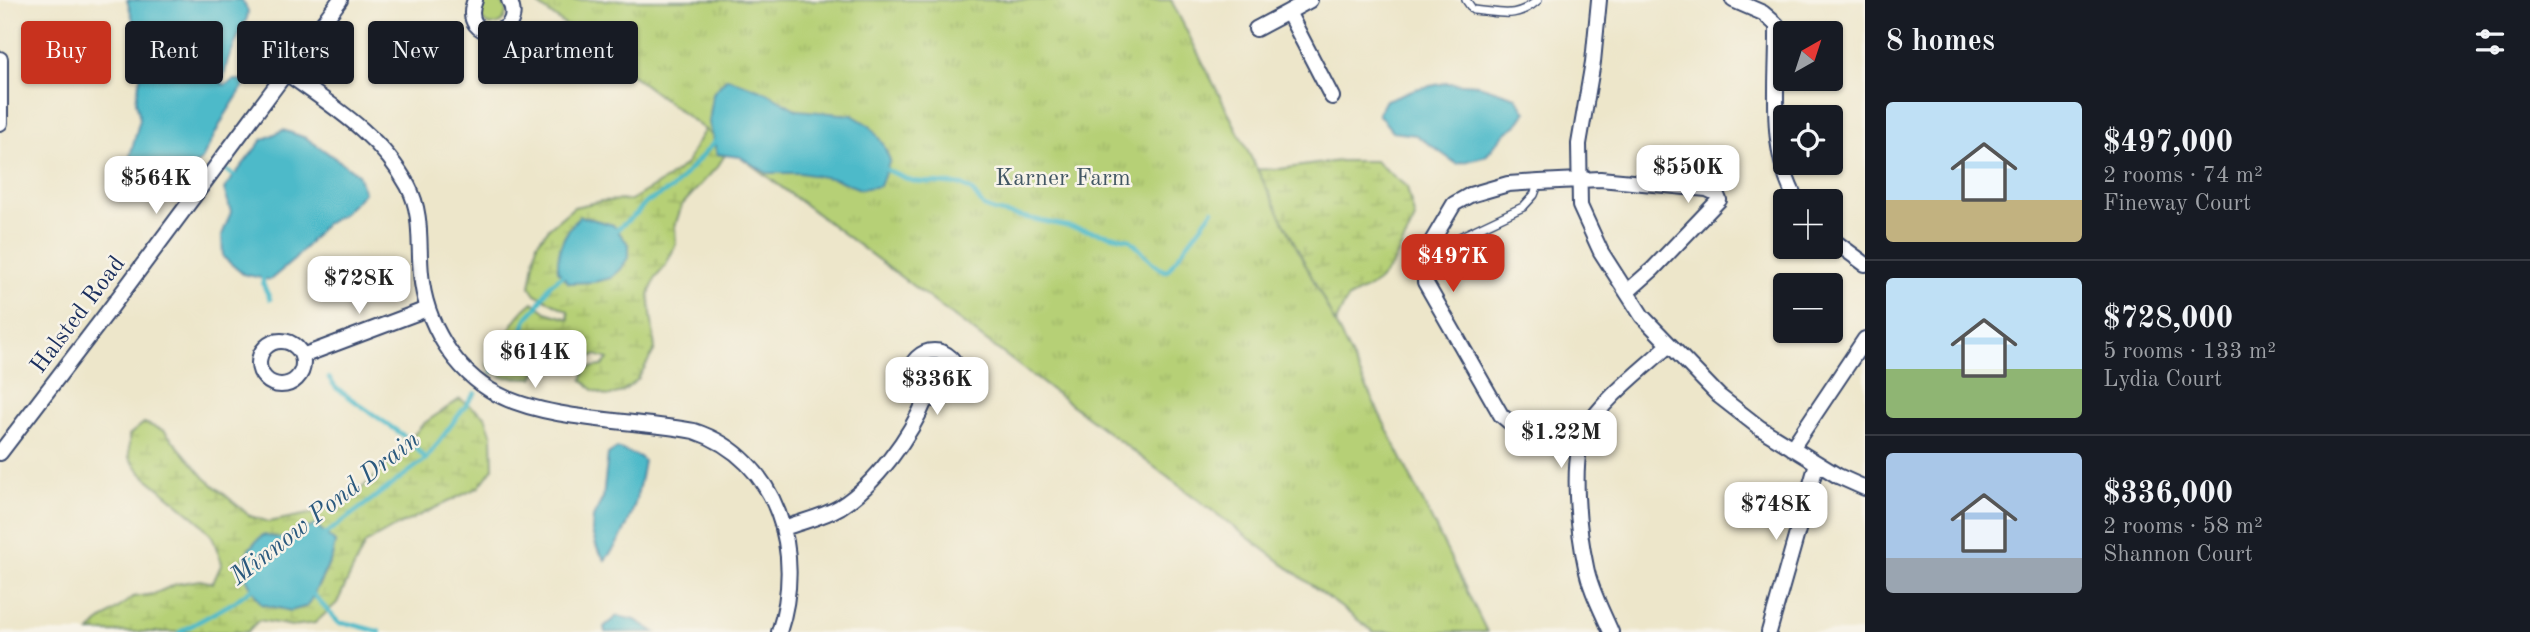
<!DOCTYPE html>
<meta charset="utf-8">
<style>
body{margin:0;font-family:"Old Standard TT",serif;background:#242831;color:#f1f3f6;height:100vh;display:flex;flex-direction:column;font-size:26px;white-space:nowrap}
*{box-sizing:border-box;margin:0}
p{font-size:23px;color:#9ea1a6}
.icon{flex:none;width:38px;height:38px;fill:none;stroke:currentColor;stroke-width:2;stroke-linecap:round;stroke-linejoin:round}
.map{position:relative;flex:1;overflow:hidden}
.drawer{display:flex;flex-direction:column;background:#171b24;width:665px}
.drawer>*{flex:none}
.guide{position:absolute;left:21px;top:21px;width:665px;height:63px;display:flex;gap:14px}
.needle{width:46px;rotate:39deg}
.tools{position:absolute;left:1773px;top:21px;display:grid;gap:14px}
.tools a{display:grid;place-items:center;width:70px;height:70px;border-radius:7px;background:#171b24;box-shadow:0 2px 5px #0004;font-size:35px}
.price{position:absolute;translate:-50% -60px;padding:0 16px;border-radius:14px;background:#fff;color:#222;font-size:23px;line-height:46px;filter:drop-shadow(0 2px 4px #0008)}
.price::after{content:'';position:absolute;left:50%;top:42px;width:21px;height:16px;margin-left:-10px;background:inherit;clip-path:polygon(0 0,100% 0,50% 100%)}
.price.current{background:#c8321e;color:#fff}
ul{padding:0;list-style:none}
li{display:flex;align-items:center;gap:21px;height:175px;padding:0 21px}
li+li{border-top:2px solid #363941}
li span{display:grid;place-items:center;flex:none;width:196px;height:140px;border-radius:7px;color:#555}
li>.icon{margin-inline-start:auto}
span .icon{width:84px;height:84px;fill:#fffc;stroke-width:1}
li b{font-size:30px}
h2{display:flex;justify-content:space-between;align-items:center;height:84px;padding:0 21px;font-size:30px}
.chip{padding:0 24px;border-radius:7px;background:#171b24;box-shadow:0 2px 5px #0004;font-size:24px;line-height:63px}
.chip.current{background:#c8321e;color:#fff}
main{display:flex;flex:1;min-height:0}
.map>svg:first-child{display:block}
.green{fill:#b6d076;stroke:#68806a;stroke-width:2}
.wetland{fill:url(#wetland-marsh);stroke:#68806a;stroke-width:2;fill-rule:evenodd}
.park{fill:url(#park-tufts);stroke:#68806a;stroke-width:2}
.water{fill:#4ebac9;stroke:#347494;stroke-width:2}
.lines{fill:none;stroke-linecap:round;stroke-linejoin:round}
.stream{stroke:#4ebac9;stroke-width:4.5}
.lane-casing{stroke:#3a4a6e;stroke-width:10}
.street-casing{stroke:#3a4a6e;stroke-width:18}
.lane{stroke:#fff;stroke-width:7}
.street{stroke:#fff;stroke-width:14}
.labels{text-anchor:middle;stroke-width:5;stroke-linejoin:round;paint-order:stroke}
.park-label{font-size:24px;fill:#425764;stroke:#f7f3e8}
.street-label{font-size:24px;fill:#1b2f5e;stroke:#f7f3e8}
.water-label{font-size:26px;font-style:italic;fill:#2a597e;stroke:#f7f3e8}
</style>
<main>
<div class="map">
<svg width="1865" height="632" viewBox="0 0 1865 632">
<defs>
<pattern id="wetland-marsh" width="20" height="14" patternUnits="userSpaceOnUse" patternTransform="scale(1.75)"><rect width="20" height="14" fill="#b6d076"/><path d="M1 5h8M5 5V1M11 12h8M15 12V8" fill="none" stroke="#9cb368"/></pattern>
<pattern id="park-tufts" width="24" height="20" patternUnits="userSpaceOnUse" patternTransform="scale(1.75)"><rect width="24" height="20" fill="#b6d076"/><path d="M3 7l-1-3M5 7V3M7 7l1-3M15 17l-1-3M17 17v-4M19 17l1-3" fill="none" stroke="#9cb368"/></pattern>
</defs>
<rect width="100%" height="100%" fill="#f7f3e8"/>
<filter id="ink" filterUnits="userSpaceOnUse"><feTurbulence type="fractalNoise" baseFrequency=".0143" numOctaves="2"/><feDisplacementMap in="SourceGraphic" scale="14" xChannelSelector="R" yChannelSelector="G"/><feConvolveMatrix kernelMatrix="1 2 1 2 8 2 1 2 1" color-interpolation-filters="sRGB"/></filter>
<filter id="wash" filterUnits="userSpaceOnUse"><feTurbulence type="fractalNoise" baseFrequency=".00686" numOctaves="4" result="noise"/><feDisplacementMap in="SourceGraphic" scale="28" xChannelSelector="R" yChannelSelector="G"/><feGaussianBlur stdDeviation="1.57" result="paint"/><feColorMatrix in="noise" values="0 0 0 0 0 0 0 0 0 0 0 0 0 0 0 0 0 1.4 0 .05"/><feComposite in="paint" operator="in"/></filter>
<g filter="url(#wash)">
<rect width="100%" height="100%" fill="#ede6ca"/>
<path class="green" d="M480 12a13 13 0 1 1 26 0a13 13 0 1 1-26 0Z"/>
<path class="wetland" d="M709,123l8,31 8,1 -7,11 -36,39 -7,21 1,18 -11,23 -9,10 -7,18 6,54 -17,30 -16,13 -15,4 -14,-6 -11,-10 4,-12 16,-2 6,-7 -12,-4 -13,4 -14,-16 -10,-4 -10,9 -16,30 -30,-1 -16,-12c3,-10 10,-14 15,-23 11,-17 14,-27 31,-40l13,10 23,7 -1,-8 -33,-17 -5,-7 7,-44 13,-16 24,-20 28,-6 29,-1 37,-22 19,-15 9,-19zM580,216l33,9 8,44z
M1339,161h36l32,26 8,32 -22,45 -16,19 -30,16 -24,50 -93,-179 50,-1z
M460,399l25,17 7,20 1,32 -14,19 -86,41 -28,16 -28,59 -22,20 -23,3 -33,-6 -12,12h-157l7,-8 36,-27 21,-3 22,-10 24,-4 13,3 9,-20 -10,-27 -12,-14 -57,-47 -14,-17v-23l15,-12 21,8 40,47 45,38 19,6 45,-9 41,-19 32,-28 36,-42zM281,539l54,3 -3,15 -13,28z"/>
<path class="park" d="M532,0h639l150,295 166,337h-113z"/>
<path class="water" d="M127,0h115l6,11 -1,7 -19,41 -6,25 3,1 9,-5h9l2,4 -21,33 -23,44c-14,10 -34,0 -50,5 -5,1 -10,4 -16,6l-5,-3v-13l10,-37 -4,-18 5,-29 -2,-32z
M727,78l39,14 31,18 55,5 18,11 13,18 7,16 -10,26 -20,3 -24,-10 -36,-6h-33l-27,-16 -23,-3 -8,-31 4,-30z
M1446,83l33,2 37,12 10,15 -9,13 -13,9 -18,22 -29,8 -41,-29 -23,-3 -15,-18 8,-14 29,-11z
M283,130l23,8 52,36 6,19 -22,22 -17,9 -30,35 -25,21 -27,-6 -20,-17 -1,-22 9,-23 -7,-23 38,-49z
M580,216l33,9 16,20v11l-8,13 -10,9 -17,4 -25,1 -11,-12c-1,-24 6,-38 22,-55z
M617,448l23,9 4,4c-6,36 -14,71 -39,99l-8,-12 -5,-16 1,-15 10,-19 5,-44z
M316,525l19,17 -3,15 -24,49 -17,5 -30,-7c-18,-31 -30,-42 2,-69l27,5 8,-8z
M617,616l18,4 20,12h-50l-1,-5z"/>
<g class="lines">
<path class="stream" d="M882,168l30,13 50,4 10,6 12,16 10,4 135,28c13,10 20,25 36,32l3,-1 45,-60
M226,170l10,7
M614,232l23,-19 8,-10 28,-15 45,-50
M263,274v10l7,15
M492,372l13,-13 13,-18 10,-24 10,-11 12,-21 14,-11
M329,378l7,10 71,50 19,21
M323,536l103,-77 49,-66
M312,593l27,30 12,1 29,8
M180,632l54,-30 20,-15"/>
</g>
</g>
<g filter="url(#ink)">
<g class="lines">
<g class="lane-casing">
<path id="lane" d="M1466,0l7,10c28,2 42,10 65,-10
M1428,252l95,-45 11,-12 5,-13"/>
</g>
<g class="street-casing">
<path id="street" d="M475,0c-18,44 54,40 34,0
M1310,0l-22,12 44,85
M1599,0l-6,62 -14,82 1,62 21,46 41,64 77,80 41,32 78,48 27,12
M1733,0l30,13 14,12c1,59 -10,123 20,176
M1256,29l32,-17
M0,59v64
M285,72c46,33 96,63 123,114 15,28 10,58 13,88 4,48 33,97 76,120 51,27 139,26 197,37 85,28 111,123 85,201
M1830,238l35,26
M259 363a22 22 0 1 1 44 0a22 22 0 1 1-44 0Z
M910 375a24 24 0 1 1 48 0a24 24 0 1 1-48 0Z
M302,356l125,-47
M1579,448l-65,-22 -13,-11 -76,-133 3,-34 26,-44 16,-9 38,-11 31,-2 61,-3 107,10 9,4 3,7 -66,69 -26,23
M1792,448l73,-109
M0,453l110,-144 230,-309
M784,528c19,-7 39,-11 56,-21 35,-22 71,-71 86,-109
M1611,632c-9,-21 -21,-43 -25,-65 -7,-32 -17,-110 0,-138 16,-29 58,-61 83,-84
M1769,632l48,-169"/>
</g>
<use href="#lane" class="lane"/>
<use href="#street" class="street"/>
</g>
</g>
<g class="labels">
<g class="park-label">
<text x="1063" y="185">Karner Farm</text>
</g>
<g class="street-label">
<text transform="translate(77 314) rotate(-53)" y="8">Halsted Road</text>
</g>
<g class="water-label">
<text transform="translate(324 507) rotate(-38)" y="9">Minnow Pond Drain</text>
</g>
</g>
</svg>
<div class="tools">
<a><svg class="needle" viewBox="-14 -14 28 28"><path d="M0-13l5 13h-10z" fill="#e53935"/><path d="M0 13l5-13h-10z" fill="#9ea1a6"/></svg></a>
<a><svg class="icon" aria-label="locate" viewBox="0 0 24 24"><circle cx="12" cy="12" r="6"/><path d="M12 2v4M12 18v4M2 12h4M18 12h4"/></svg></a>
<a>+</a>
<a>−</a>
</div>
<b class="price" style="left:1688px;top:205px">$550K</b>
<b class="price" style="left:156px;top:216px">$564K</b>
<b class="price current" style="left:1453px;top:294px">$497K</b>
<b class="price" style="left:359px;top:316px">$728K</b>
<b class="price" style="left:535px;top:390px">$614K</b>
<b class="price" style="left:937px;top:417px">$336K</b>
<b class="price" style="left:1561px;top:470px">$1.22M</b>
<b class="price" style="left:1776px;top:542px">$748K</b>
<div class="guide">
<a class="chip current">Buy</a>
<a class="chip">Rent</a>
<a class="chip">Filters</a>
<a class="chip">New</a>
<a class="chip">Apartment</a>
</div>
</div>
<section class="drawer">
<h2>8 homes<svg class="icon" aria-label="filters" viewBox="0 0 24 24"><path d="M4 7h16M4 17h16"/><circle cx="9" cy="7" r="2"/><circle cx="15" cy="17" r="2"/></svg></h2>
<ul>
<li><span style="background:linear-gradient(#bfe0f5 70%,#c2b280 0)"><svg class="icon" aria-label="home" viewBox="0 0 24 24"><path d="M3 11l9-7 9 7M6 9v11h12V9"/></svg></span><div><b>$497,000</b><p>2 rooms · 74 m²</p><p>Fineway Court</p></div></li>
<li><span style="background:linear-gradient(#bfe0f5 65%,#8fb573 0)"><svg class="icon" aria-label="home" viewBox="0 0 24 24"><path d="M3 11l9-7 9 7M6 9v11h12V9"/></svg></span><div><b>$728,000</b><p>5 rooms · 133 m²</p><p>Lydia Court</p></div></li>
<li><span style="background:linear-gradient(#a9c7e8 75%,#9aa5b1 0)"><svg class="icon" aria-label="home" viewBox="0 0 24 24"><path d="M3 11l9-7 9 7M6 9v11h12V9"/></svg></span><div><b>$336,000</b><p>2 rooms · 58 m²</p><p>Shannon Court</p></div></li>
</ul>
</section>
</main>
